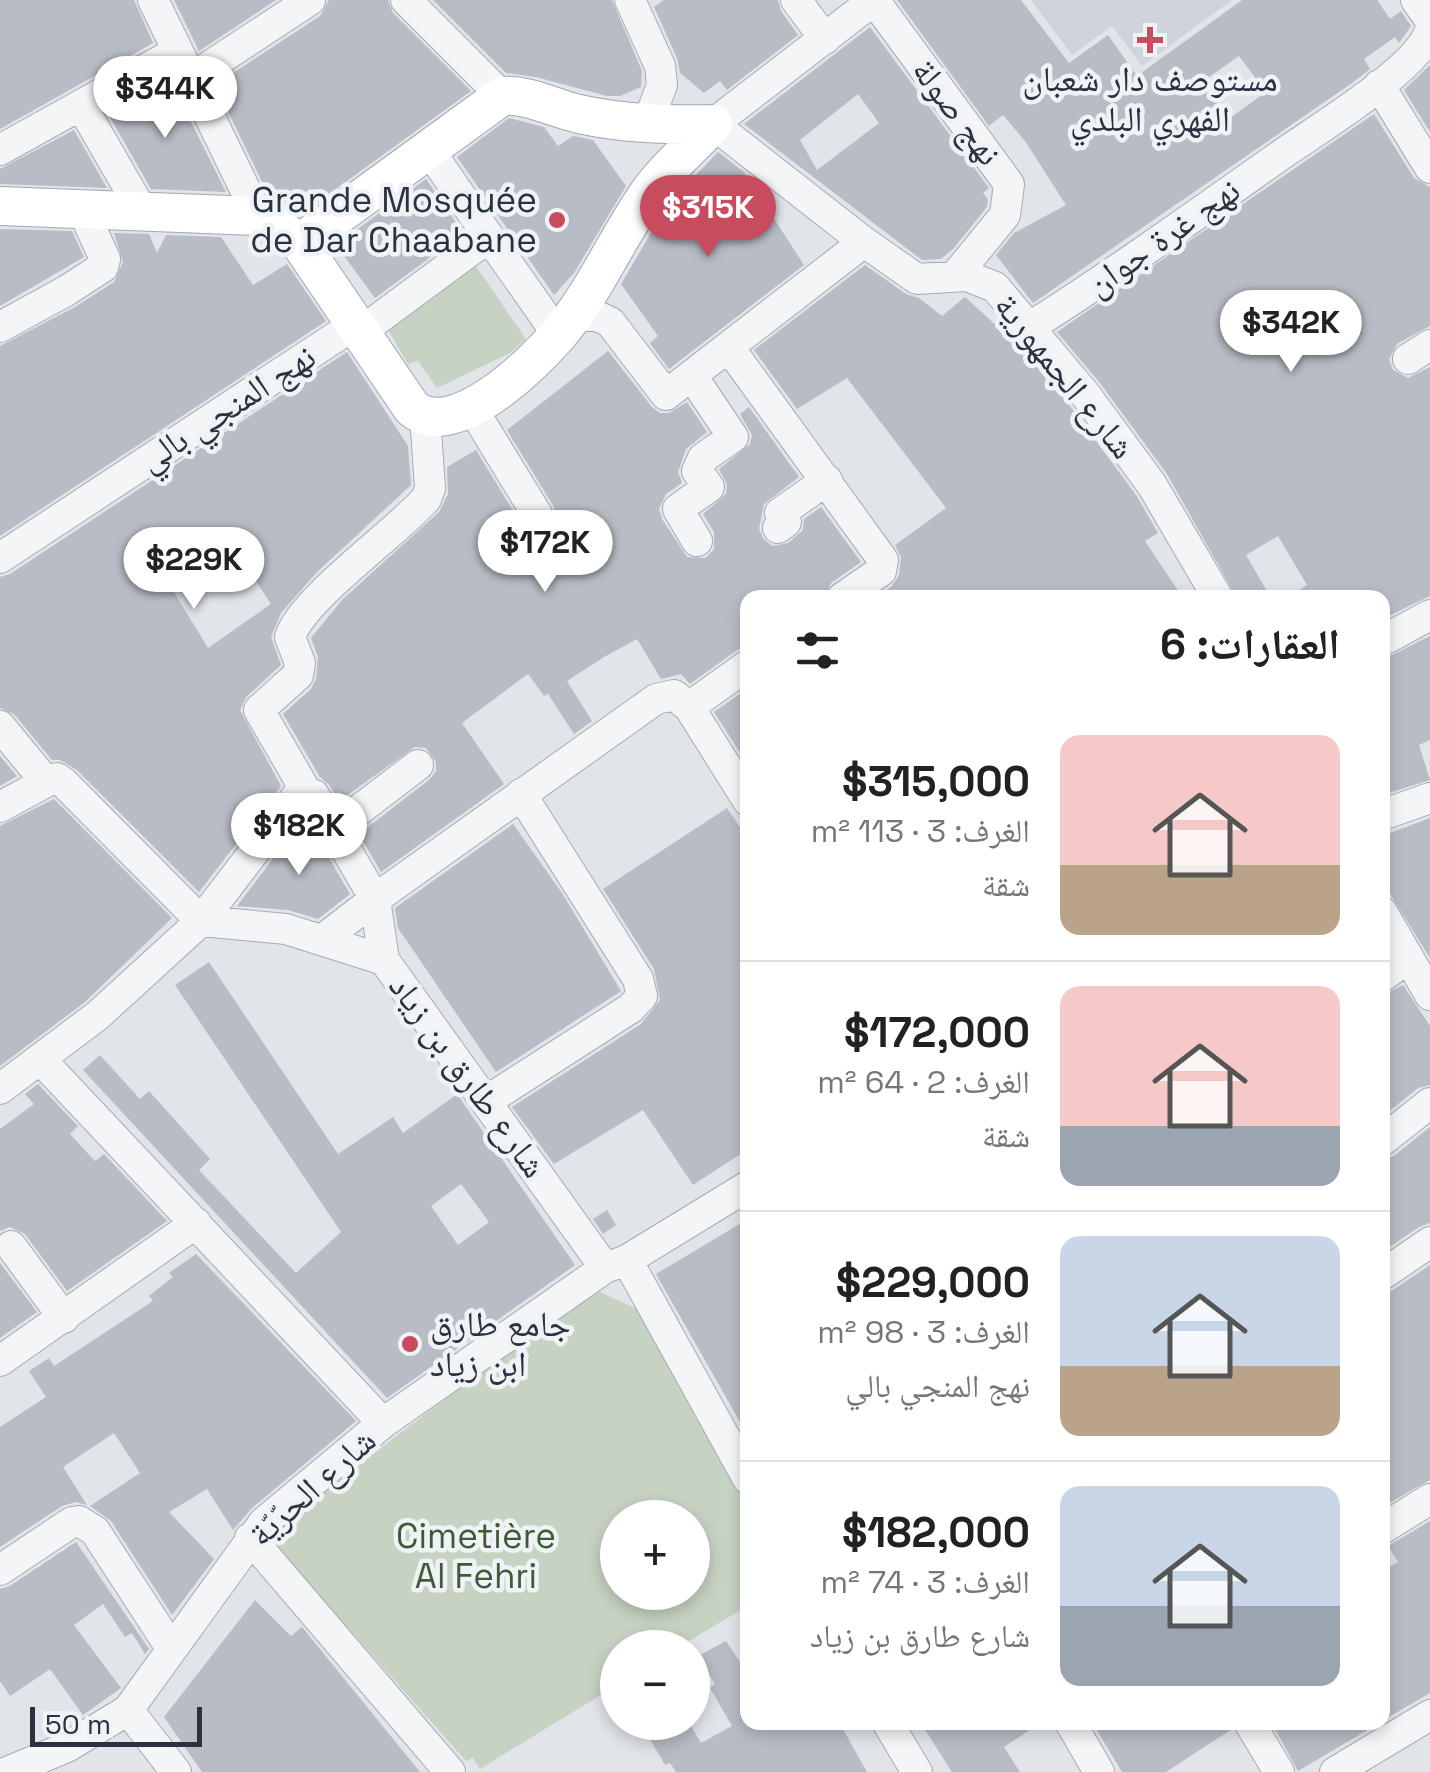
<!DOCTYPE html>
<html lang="ar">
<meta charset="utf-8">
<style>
body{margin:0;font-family:"Space Grotesk","Noto Naskh Arabic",sans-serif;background:#f2f2f2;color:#222;direction:rtl;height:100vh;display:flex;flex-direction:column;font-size:38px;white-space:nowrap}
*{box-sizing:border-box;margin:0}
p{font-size:32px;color:#767676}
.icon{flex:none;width:55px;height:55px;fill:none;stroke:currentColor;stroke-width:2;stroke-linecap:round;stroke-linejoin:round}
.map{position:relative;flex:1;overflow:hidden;direction:ltr}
.details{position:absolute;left:740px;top:590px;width:650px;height:1140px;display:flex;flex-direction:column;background:#fff;border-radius:20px;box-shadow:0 5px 15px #0003;direction:rtl}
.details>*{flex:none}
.fabs{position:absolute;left:600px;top:1500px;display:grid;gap:20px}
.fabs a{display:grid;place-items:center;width:110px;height:110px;border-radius:50%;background:#fff;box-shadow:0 5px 15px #0003;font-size:50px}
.scale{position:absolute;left:30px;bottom:25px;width:172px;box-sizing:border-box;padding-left:10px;border:5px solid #2a3240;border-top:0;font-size:28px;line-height:35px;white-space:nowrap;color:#2a3240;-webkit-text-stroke:8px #f0f3f6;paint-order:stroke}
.price{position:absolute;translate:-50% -85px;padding:0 22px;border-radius:35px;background:#fff;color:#222;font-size:32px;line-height:65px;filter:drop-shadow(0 2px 5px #0008)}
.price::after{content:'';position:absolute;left:50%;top:60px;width:30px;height:22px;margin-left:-15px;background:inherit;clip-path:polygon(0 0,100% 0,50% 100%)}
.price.on{background:#c94b5e;color:#fff}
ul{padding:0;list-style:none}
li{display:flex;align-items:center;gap:30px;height:250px;padding:0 50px}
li+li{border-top:2px solid #e0e0e0}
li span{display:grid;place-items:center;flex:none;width:280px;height:200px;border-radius:20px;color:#555}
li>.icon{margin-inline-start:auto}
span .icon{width:120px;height:120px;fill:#fffc;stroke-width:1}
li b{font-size:42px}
h2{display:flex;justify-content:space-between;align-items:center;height:120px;padding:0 50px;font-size:42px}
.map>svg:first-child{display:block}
.built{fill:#cfd3db}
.green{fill:#c6d2c2;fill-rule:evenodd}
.building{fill:#b8bdc5;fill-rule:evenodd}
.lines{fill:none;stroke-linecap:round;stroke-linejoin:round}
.minor-casing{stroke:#a6abb3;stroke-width:32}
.major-casing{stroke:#a0a8b4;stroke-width:40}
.minor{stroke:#f3f5f7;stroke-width:30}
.major{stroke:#fff;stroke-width:38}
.poi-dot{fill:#c94b5e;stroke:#f0f3f6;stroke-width:4}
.labels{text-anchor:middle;stroke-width:9;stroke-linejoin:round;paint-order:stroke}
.poi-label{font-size:35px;fill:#2a3240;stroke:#f0f3f6}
.street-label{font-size:35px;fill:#2a3240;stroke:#f0f3f6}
.park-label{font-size:35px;fill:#3e5b38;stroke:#f0f3f6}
</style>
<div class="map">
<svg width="1430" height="1772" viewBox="0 0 1430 1772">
<rect width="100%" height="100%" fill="#e1e4e9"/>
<path class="built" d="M1031,0h201l-90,66 -30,-40 -40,29z"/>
<path class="green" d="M473,262l53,77 -16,14 -73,35 -19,-27 -10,3 -21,-36z
M595,1290l47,21 105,193v102l-68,41 -61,1 -1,37 -137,84 -7,-11 -7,3 -195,-220 20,-24 288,-221zM618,1518h74v74h-74z"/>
<path class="building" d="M0,0h134l19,43 -153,86z
M174,0h102l-77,51z
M329,0h59l5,13 78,78 -171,124 -31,-19 -54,-111 105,-69z
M433,0h179l30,71 -1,16 -21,9h-13l-71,-19 -30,-4z
M664,0h114l3,11 17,24 -71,55 -7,-9 -16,12 -24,-20 -3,-15 -23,-51z
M897,0h124l48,63 39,-28 29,41 105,-76h135l13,19 11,-8 10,15 -12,17 -4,-6 -31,22 6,10 -18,14 -319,220 -37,-48 18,-22 52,-28 -41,-64 -22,-26 -14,11zM1239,56l27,36 -36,26 -28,-36z
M870,27l119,161 -6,5 5,7 -1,7 -34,42 -12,10 -19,1 -178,-136zM858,94l21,29 -62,47 -17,-30z
M1430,65v67l-26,-42z
M170,77l4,11 52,104 -75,-3 -44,-77z
M1374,114l40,64 16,9v139l-32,17 -9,16 4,11 15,8 22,-11v229l-48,23v-21h-96l21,-13 -29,-49 -32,19 25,43h-34l-70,-124 -67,-91 -43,-51z
M509,118l35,9 14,19 15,-10 20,4 33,46 -52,87 -20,22 -97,-138z
M74,130l33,58 -107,-4v-15z
M718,152l26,20 60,93 -135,104 -19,-26 8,-7 -37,-52 47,-80z
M426,179l37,54 -88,65 -39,-53z
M0,229l72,2 12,26 -84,49z
M114,233l35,1 8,19 9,-18 55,2 32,48 34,-21 39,57 -326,215v-190l75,-39 39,-25 9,-20z
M865,265l41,29 13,4 23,18 23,-19 60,55 45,54 66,89 22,38 -13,8 38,57h-307l16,-12 7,-11 2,-18 -6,-12 51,-37 -99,-130 -50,31 -43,-59z
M608,351l44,56 8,6h9l18,-11 20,30 -21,17 -8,23 4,11 -16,11 -7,15 3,10 25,38 19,1 8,-9v-17l-11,-18 23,-20 1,-10 -8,-15 31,-25 2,-9 -12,-21 9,-7 50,70 -35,27 -5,25 4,9 9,8 16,-3 15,-13 1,-11 17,-12 40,55 -30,21 -7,15h-76v48l-11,4 -47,34 -9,-10 -20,5 -24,-40 -33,18 -37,24 25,40 -18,13 -26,-40 -4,2 -16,-22 -66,49 42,61 -123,88 -22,-38 70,-54 7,-9v-9l-10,-14 -11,-1 -76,54 -9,-15 -10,-9 -37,-63 28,-25 5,-10 2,-22 -7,-19 32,-39 96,-87 9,-18 -1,-27 29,-17 47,77 15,8 11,-4 8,-15 -3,-9 -47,-77z
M347,352l61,94 3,39 -94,87 -36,41 -10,24 10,28 -35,32 -6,13 41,76 -82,106 -122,-122 -17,-10h-8l-38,-46 -14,-6v-131l10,-3zM208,552l16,25 20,-14 27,41 -63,44 -42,-69z
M1430,636v104l-11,5 11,35 -48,15v-135z
M748,688v77l-34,-53z
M0,756l17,20 -17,10z
M54,799l118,119 -87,84 -85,64v-240z
M727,808l21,31v310l-55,36 -50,-75 -89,54 -42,-57 129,-83 19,-24 -6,-31 -51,-80z
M305,817l45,77 -32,25 -30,-9 -51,-4z
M1430,818v140l-48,-77v-45z
M513,824l49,69 59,98 -125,81 -98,-144 -3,-20z
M209,962l129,192 55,-37 10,16 54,-39 118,171 -188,133 -304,-328 17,-15 40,44 9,-8 61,68 -11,11 97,103 45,-41 -166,-247zM461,1184l28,38 -31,23 -27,-39z
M1403,985l27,41v59l-12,3 -36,29v-121z
M38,1084l40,42 -8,8 25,27 9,-7 63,67 -100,70 -42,-57 -15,-7 -10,4v-102l34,-25 -9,-10z
M1430,1127v96l-11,4 -37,25v-93l12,-3z
M607,1210l9,15 -13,9 -10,-15z
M748,1219v217l-92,-162z
M196,1254l160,167 -104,87 -19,22 -26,-41 -38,23 45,47 -42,56 -61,-94 -21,-15 50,-33 -26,-40 -51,34 24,38 -11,-3 -14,4 -62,41v-120l46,-30 -17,-26 20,-13 5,8 99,-65 -4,-5 24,-19 -4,-4z
M0,1263l37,49 -37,26z
M1430,1265v215l-48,27v-213l11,-4z
M1430,1521v172l-48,28v-150l16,-9 -10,-16z
M76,1542l73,107 -4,5 -13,-21 -7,4 -22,-33 -29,21 47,63 -38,27 -33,-46 -40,27 -10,-15v-92l10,-3z
M255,1600l36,36 11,-9 118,145h-218l-38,-55z
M726,1641l22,33v48h91l28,50h-191l-6,-9 -5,2 -25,-43h49l12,21 31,-17 -22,-38 5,-4 -17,-28z
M920,1722h122l-38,25 16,25h-68z
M1092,1722h138l2,7 -66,43h-44z
M1271,1722h110l-83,49z"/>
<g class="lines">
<g class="minor-casing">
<path id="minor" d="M153,0l105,216
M406,0l96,96
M630,0l30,66 2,19 -15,40
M796,0l29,39
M1416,0l14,20
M190,79l120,-79
M1379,85l51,83
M81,105l61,106
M0,150l178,-99
M429,150l60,87
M955,276l50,-61 4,-31 -135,-184 -161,124 151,118 53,37 50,-3 28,11 90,107 67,91 66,113
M572,316h25l13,6 56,73 198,-153
M0,327l66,-36 37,-24 2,-8 -22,-48
M1030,327c85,-54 166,-112 248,-170 35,-25 142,-89 152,-127
M359,333l130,-96 69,98
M730,349l153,211 -2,11 -39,27
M1408,359l22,-14
M692,376l41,61 -30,21 -6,13 12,16 -31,22 19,32
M472,408l66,108
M778,528l8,-6 -6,-9 47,-33
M0,558l354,-233
M1382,641l48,-26
M748,665l-59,42 59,94
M0,726l46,56 11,-4 7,5 137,138 96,-125 10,-3
M0,807l46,-25
M1382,815l48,-17
M334,829l84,-64
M1382,912l48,83
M322,940l53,-41 281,-200 18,-4 15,12
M384,960l-9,-61 -61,-104 -7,-2 -48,-83 39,-35 2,-12 -10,-26c12,-38 106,-104 136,-138l4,-11 -5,-72
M1382,977l26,-19
M41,1060l342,363
M0,1089l97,-73 104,-95 85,8 98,31 221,308
M488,1100l143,-92 11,-12 -4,-17 -117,-185
M1382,1141l48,-38
M11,1246l53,72
M627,1260l121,219
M1382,1275l48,-33
M0,1361l196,-138
M1382,1529l48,-30
M250,1538l200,234
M0,1570l72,-48 7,-1 16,10 76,117
M128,1710l48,62
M887,1722l30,50
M1070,1722l29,50
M1249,1722l30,50
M7,1772l60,-25 61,-37 136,-188 119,-99 222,-155 22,-8 121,-74
M1335,1772l95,-57"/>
</g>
<g class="major-casing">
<path id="major" d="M0,206l258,10 11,5 31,22 112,165c41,35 120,-43 146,-73 37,-43 59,-98 92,-144 17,-24 43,-45 63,-67
M300,243l202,-147c27,-2 51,12 77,18 45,10 89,11 134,10"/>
</g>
<use href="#minor" class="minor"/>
<use href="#major" class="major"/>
</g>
<g class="poi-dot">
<path d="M1145 25h10v10h10v10h-10v10h-10v-10h-10v-10h10z"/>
<circle cx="557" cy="220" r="10"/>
<circle cx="410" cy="1344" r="10"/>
</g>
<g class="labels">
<g class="poi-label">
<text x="1150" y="91">مستوصف دار شعبان<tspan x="1150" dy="40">الفهري البلدي</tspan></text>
<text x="537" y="212" text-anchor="end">Grande Mosquée<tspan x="537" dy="40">de Dar Chaabane</tspan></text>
<text x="430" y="1336" text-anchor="start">جامع طارق<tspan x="430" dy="40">ابن زياد</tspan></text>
</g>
<g class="street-label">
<text transform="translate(957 112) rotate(53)" y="12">نهج صولة</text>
<text transform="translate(1163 237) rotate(-35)" y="12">نهج غرة جوان</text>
<text transform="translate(1065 376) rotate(51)" y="12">شارع الجمهورية</text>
<text transform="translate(227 408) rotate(-33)" y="12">نهج المنجي بالي</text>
<text transform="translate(468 1076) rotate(54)" y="12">شارع طارق بن زياد</text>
<text transform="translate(312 1487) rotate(-42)" y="12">شارع الحرّيّة</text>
</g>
<g class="park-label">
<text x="476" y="1548">Cimetière<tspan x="476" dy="40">Al Fehri</tspan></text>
</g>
</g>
</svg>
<div class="fabs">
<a>+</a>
<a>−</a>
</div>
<div class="scale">50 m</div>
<b class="price" style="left:165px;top:141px">$344K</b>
<b class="price on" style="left:708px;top:260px">$315K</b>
<b class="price" style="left:1291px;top:375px">$342K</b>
<b class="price" style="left:545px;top:595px">$172K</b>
<b class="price" style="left:194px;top:612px">$229K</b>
<b class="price" style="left:299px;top:878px">$182K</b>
<section class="details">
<h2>العقارات: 6<svg class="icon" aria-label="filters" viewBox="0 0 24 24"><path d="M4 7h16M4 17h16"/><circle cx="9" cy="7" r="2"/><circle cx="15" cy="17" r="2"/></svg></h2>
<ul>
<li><span style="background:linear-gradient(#f6c9c9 65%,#b9a48a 0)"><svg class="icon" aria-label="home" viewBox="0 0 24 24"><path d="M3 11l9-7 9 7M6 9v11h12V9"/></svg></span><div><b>$315,000</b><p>الغرف: 3 · 113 m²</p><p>شقة</p></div></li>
<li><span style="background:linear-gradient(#f6c9c9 70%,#9aa5b1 0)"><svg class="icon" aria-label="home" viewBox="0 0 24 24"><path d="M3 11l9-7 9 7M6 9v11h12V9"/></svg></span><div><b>$172,000</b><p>الغرف: 2 · 64 m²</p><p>شقة</p></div></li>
<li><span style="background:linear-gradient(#c9d6e8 65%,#b9a48a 0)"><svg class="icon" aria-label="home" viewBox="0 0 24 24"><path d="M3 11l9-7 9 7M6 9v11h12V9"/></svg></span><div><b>$229,000</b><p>الغرف: 3 · 98 m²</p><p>نهج المنجي بالي</p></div></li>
<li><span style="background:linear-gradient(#c9d6e8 60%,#9aa5b1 0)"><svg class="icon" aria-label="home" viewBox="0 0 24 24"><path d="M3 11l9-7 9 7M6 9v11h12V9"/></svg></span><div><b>$182,000</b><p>الغرف: 3 · 74 m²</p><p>شارع طارق بن زياد</p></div></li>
</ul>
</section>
</div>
